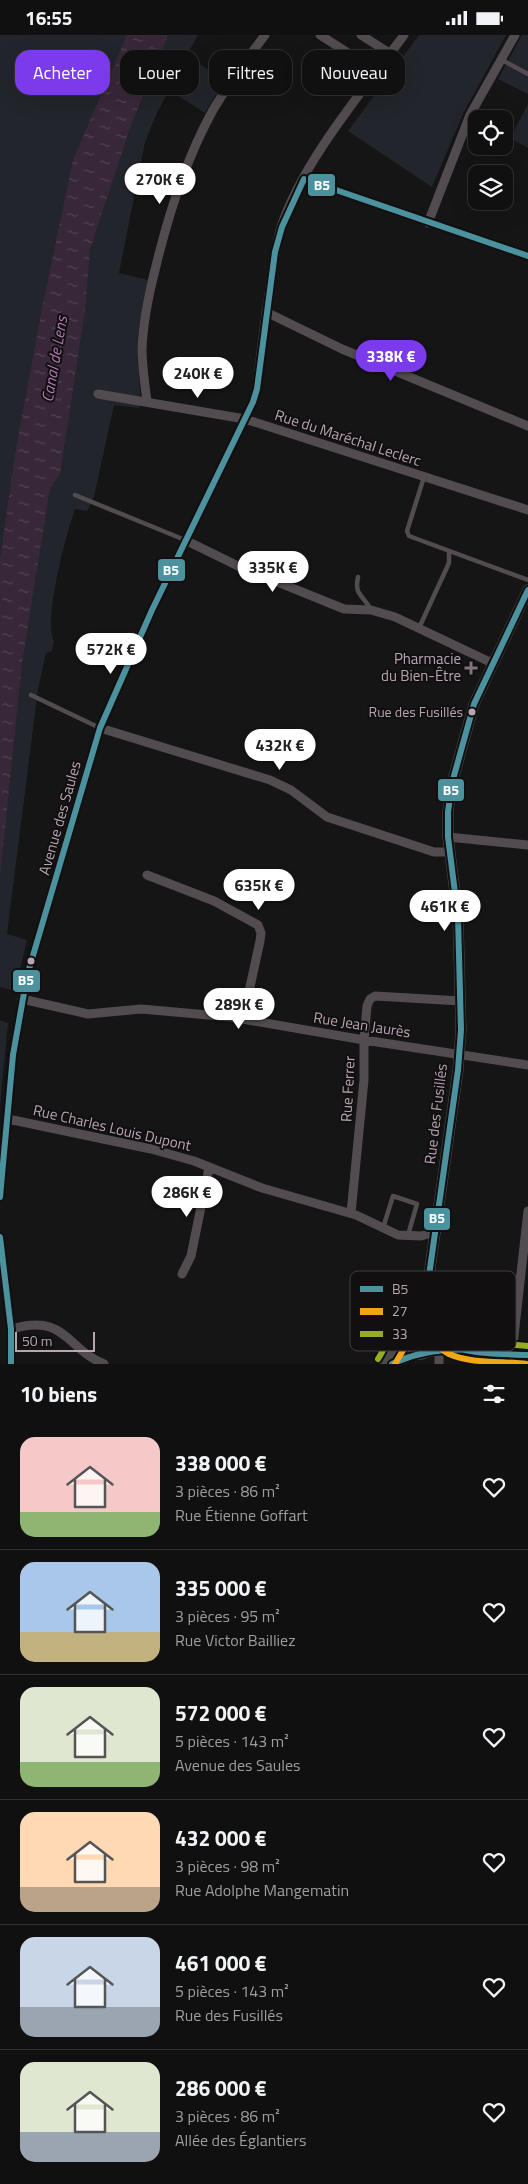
<!DOCTYPE html>
<html lang="fr">
<meta charset="utf-8">
<style>
body{margin:0;font-family:"Titillium Web",sans-serif;background:#191919;color:#f1f3f6;height:100vh;display:flex;flex-direction:column;font-size:19px;white-space:nowrap}
*{box-sizing:border-box;margin:0}
p{font-size:16px;color:#9c9d9f}
.icon{flex:none;width:28px;height:28px;fill:none;stroke:currentColor;stroke-width:2;stroke-linecap:round;stroke-linejoin:round}
.map{position:relative;height:1329px;overflow:hidden}
.sheet{display:flex;flex-direction:column;background:#101010;flex:1}
.sheet>*{flex:none}
.hud{position:absolute;left:15px;top:15px;width:499px;height:45px;display:flex;gap:10px}
.fabs{position:absolute;left:468px;top:75px;display:grid;gap:10px}
.fabs a{display:grid;place-items:center;width:45px;height:45px;border-radius:10px;background:#101010;box-shadow:0 5px 20px #0002,0 0 0 1px #303030;font-size:25px}
.scale{position:absolute;left:15px;bottom:12px;width:80px;box-sizing:border-box;padding-left:5px;border:2px solid #b8a5b4;border-top:0;font-size:14px;line-height:18px;white-space:nowrap;color:#b8a5b4;-webkit-text-stroke:4px #110f10;paint-order:stroke}
.price{position:absolute;translate:-50% -42px;padding:0 11px;border-radius:18px;background:#fff;color:#222;font-size:16px;line-height:32px;filter:drop-shadow(0 1px 2px #0008)}
.price::after{content:'';position:absolute;left:50%;top:30px;width:15px;height:11px;margin-left:-8px;background:inherit;clip-path:polygon(0 0,100% 0,50% 100%)}
.price.selected{background:#7c3aed;color:#fff}
ul{padding:0;list-style:none}
li{display:flex;align-items:center;gap:15px;height:125px;padding:0 20px}
li+li{border-top:1px solid #303030}
li span{display:grid;place-items:center;flex:none;width:140px;height:100px;border-radius:15px;color:#555}
li>.icon{margin-inline-start:auto}
span .icon{width:60px;height:60px;fill:#fffc;stroke-width:1}
li b{font-size:21px}
h2{display:flex;justify-content:space-between;align-items:center;height:60px;padding:0 20px;font-size:21px}
.tag{padding:0 18px;border-radius:15px;background:#101010;box-shadow:0 5px 20px #0002,0 0 0 1px #303030;font-size:18px;line-height:45px}
.tag.selected{background:#7c3aed;color:#fff}
.status{display:flex;justify-content:space-between;align-items:center;height:35px;padding:0 25px;background:#101010;direction:ltr}
.status svg{height:14px;fill:currentColor}
.map>svg:first-child{display:block}
.green{fill:#22252b}
.water{fill:url(#water-ripples)}
.lines{fill:none;stroke-linecap:round;stroke-linejoin:round}
.service{stroke:#524c50;stroke-width:4.5}
.minor{stroke:#524c50;stroke-width:9}
.secondary{stroke:#4e4a4c;stroke-width:11}
.bus-1-casing{stroke:#110f10;stroke-width:10}
.bus-2-casing{stroke:#110f10;stroke-width:10}
.bus-3-casing{stroke:#110f10;stroke-width:10}
.bus-1{stroke:#4b929e;stroke-width:6}
.bus-2{stroke:#efa715;stroke-width:6}
.bus-3{stroke:#94ad23;stroke-width:6}
.poi-dot{fill:#7f737c;stroke:#110f10;stroke-width:2}
.bus-dot{fill:#b8a5b4;stroke:#110f10;stroke-width:2}
.labels{text-anchor:middle;stroke-width:4;stroke-linejoin:round;paint-order:stroke}
.bus-label{font-size:14px;fill:#b8a5b4;stroke:#110f10;text-anchor:end}
.street-label{font-size:15px;fill:#b8a5b4;stroke:#110f10}
.poi-label{font-size:15px;fill:#b8a5b4;stroke:#110f10;text-anchor:end}
.water-label{font-size:16px;font-style:italic;fill:#b579b6;stroke:#110f10}
.key{fill:#110f10;stroke:#433c41;stroke-width:1}
.key-label{font-size:14px;fill:#b8a5b4}
.line-badge{stroke:#110f10;stroke-width:2}
.badge-label{font-size:14px;text-anchor:middle;font-weight:bold;fill:#fff}
</style>
<div class="status"><b>16:55</b><svg viewBox="0 0 49 12"><path d="M0 12V9h3v3zM5 12V6h3v6zM10 12V3h3v9zM15 12V0h3v12zM26 1h20v11H26zM47 4h2v5h-2z"/></svg></div>
<div class="map">
<svg width="528" height="1329" viewBox="0 0 528 1329">
<defs>
<pattern id="water-ripples" width="26" height="14" patternUnits="userSpaceOnUse" patternTransform="scale(1.25)"><rect width="26" height="14" fill="#382738"/><path d="M2 4q2-2 4 0t4 0M15 11q2-2 4 0t4 0" fill="none" stroke="#534352"/></pattern>
</defs>
<rect width="100%" height="100%" fill="#151515"/>
<path class="green" d="M0,0h198l-11,20 37,26 -19,32 -36,-23 -13,25 -11,27 -26,131 29,7c-5,23 -10,46 -11,69 0,21 5,38 2,59l-25,-3 -20,92 -7,14 -12,-2c-9,26 -32,110 -21,133l-2,9 -6,2 -8,36 -31,245 20,6 -12,51 -15,-4z
M419,0h87l-42,77 -32,75 -84,-56z
M522,0h6v59l-30,-15z
M528,69v44l-18,-10z
M0,985l8,3 -8,84z"/>
<path class="water" d="M127,0h41l-37,90 -41,124 -5,61 -25,164 -10,14 -28,175 -22,214v-317l15,-106 27,-145 31,-149z"/>
<g class="lines">
<path class="service" d="M502,25l26,14
M424,442l-17,54 2,5 119,44
M75,460l110,45
M358,542c-4,19 5,17 13,33
M419,593l30,-65v-12
M31,660l69,33
M383,1193l10,-32 24,8 -9,31"/>
<path class="minor" d="M320,0l58,37
M361,0l30,19
M304,144l224,77
M428,188l42,-108 45,-80
M266,277l76,37 186,77
M98,359l147,25 283,91
M147,367c-2,-18 -5,-35 -5,-53 1,-28 7,-56 14,-83 13,-54 30,-107 57,-156 16,-27 34,-51 52,-75
M185,505l53,26 106,43 27,1 24,7 97,46
M100,693l170,52 21,10 36,27 107,35h16
M448,802l80,8
M147,840l67,26 44,24 3,8 -1,8 -17,78
M22,964l66,15 53,-5 90,8 133,23 164,25
M8,1084l143,30 43,12 68,27 94,27 42,20 23,1 15,-4
M0,1162l13,-142 14,-79 73,-248 52,-118 101,-208 4,-13c3,-34 8,-68 13,-102 3,-20 5,-40 11,-60 22,-66 82,-136 123,-192
M351,1178l13,-133v-40l3,-34 3,-7 5,-3 86,5
M0,1202l11,92v35
M182,1239l9,-18 18,-88
M11,1294c55,-16 53,18 93,35
M434,1298l21,15
M439,1316v13
M427,1318l28,-5 73,7
M512,1318l16,-142"/>
<path class="secondary" d="M409,1290c35,-18 31,39 2,28 -17,-9 -5,-23 1,-33 5,-8 9,-16 14,-23
M431,1292l-5,-30 32,-227 3,-40 -3,-113 -10,-80v-25l4,-29 22,-79 54,-114
M385,1329l17,-26
M392,1329l21,-10"/>
<g class="bus-1-casing">
<path id="bus-1" d="M528,555l-54,114 -22,79 -4,29v25l10,80 3,113 -3,40 -32,227c2,10 0,22 5,30 17,31 67,26 97,28
M0,1162l13,-142 14,-79 73,-248 52,-118 101,-208 4,-13 18,-137 7,-25 22,-48 224,77
M0,1202l11,92v35
M392,1329c25,-12 52,-16 80,-14"/>
</g>
<g class="bus-2-casing">
<path id="bus-2" d="M395,1329l17,-29 6,-4c12,5 20,17 31,23 22,10 54,7 78,10"/>
</g>
<g class="bus-3-casing">
<path id="bus-3" d="M378,1324c10,-16 18,-40 37,-46 21,2 29,21 47,27l66,6"/>
</g>
<use href="#bus-1" class="bus-1"/>
<use href="#bus-2" class="bus-2"/>
<use href="#bus-3" class="bus-3"/>
</g>
<path class="poi-dot" d="M468.5 625.5h5v5h5v5h-5v5h-5v-5h-5v-5h5z"/>
<g class="bus-dot">
<circle cx="472" cy="677" r="4.5"/>
<circle cx="31" cy="926" r="4.5"/>
</g>
<g class="labels">
<g class="bus-label">
<text x="463" y="682">Rue des Fusillés</text>
</g>
<g class="street-label">
<text transform="translate(348 403) rotate(18)" y="5">Rue du Maréchal Leclerc</text>
<text transform="translate(60 783) rotate(-74)" y="5">Avenue des Saules</text>
<text transform="translate(362 990) rotate(9)" y="5">Rue Jean Jaurès</text>
<text transform="translate(348 1054) rotate(-87)" y="5">Rue Ferrer</text>
<text transform="translate(436 1079) rotate(-83)" y="5">Rue des Fusillés</text>
<text transform="translate(112 1093) rotate(13)" y="5">Rue Charles Louis Dupont</text>
</g>
<g class="poi-label">
<text x="461" y="629">Pharmacie<tspan x="461" dy="17">du Bien-Être</tspan></text>
</g>
<g class="water-label">
<text transform="translate(54 324) rotate(-80)" y="6">Canal de Lens</text>
</g>
</g>
<rect x="350" y="1236" width="166" height="80" rx="8" class="key"/>
<rect x="360" y="1251" width="23" height="6" fill="#4b929e"/>
<rect x="360" y="1273" width="23" height="7" fill="#efa715"/>
<rect x="360" y="1296" width="23" height="6" fill="#94ad23"/>
<g class="key-label">
<text x="392" y="1259">B5</text>
<text x="392" y="1281">27</text>
<text x="392" y="1304">33</text>
</g>
<g class="line-badge">
<rect x="307" y="138" width="29" height="24" rx="5" fill="#4b929e"/>
<rect x="157" y="523" width="29" height="24" rx="5" fill="#4b929e"/>
<rect x="437" y="743" width="28" height="24" rx="5" fill="#4b929e"/>
<rect x="12" y="934" width="29" height="24" rx="5" fill="#4b929e"/>
<rect x="423" y="1172" width="28" height="24" rx="5" fill="#4b929e"/>
</g>
<g class="badge-label">
<text x="322" y="155">B5</text>
<text x="171" y="540">B5</text>
<text x="451" y="760">B5</text>
<text x="26" y="950">B5</text>
<text x="437" y="1188">B5</text>
</g>
</svg>
<div class="fabs">
<a><svg class="icon" aria-label="locate" viewBox="0 0 24 24"><circle cx="12" cy="12" r="6"/><path d="M12 2v4M12 18v4M2 12h4M18 12h4"/></svg></a>
<a><svg class="icon" aria-label="layers" viewBox="0 0 24 24"><path d="M12 4l9 5-9 5-9-5zM3 14l9 5 9-5"/></svg></a>
</div>
<div class="scale">50 m</div>
<b class="price" style="left:160px;top:170px">270K €</b>
<b class="price selected" style="left:391px;top:347px">338K €</b>
<b class="price" style="left:198px;top:364px">240K €</b>
<b class="price" style="left:273px;top:558px">335K €</b>
<b class="price" style="left:111px;top:640px">572K €</b>
<b class="price" style="left:280px;top:736px">432K €</b>
<b class="price" style="left:259px;top:876px">635K €</b>
<b class="price" style="left:445px;top:897px">461K €</b>
<b class="price" style="left:239px;top:995px">289K €</b>
<b class="price" style="left:187px;top:1183px">286K €</b>
<div class="hud">
<a class="tag selected">Acheter</a>
<a class="tag">Louer</a>
<a class="tag">Filtres</a>
<a class="tag">Nouveau</a>
</div>
</div>
<section class="sheet">
<h2>10 biens<svg class="icon" aria-label="filters" viewBox="0 0 24 24"><path d="M4 7h16M4 17h16"/><circle cx="9" cy="7" r="2"/><circle cx="15" cy="17" r="2"/></svg></h2>
<ul>
<li><span style="background:linear-gradient(#f6c9c9 75%,#8fb573 0)"><svg class="icon" aria-label="home" viewBox="0 0 24 24"><path d="M3 11l9-7 9 7M6 9v11h12V9"/></svg></span><div><b>338 000 €</b><p>3 pièces · 86 m²</p><p>Rue Étienne Goffart</p></div><svg class="icon" aria-label="heart" viewBox="0 0 24 24"><path d="M12 20l-8-8c-3-5 5-10 8-4 3-6 11-1 8 4z"/></svg></li>
<li><span style="background:linear-gradient(#a9c7e8 70%,#c2b280 0)"><svg class="icon" aria-label="home" viewBox="0 0 24 24"><path d="M3 11l9-7 9 7M6 9v11h12V9"/></svg></span><div><b>335 000 €</b><p>3 pièces · 95 m²</p><p>Rue Victor Bailliez</p></div><svg class="icon" aria-label="heart" viewBox="0 0 24 24"><path d="M12 20l-8-8c-3-5 5-10 8-4 3-6 11-1 8 4z"/></svg></li>
<li><span style="background:linear-gradient(#dfe7d0 75%,#8fb573 0)"><svg class="icon" aria-label="home" viewBox="0 0 24 24"><path d="M3 11l9-7 9 7M6 9v11h12V9"/></svg></span><div><b>572 000 €</b><p>5 pièces · 143 m²</p><p>Avenue des Saules</p></div><svg class="icon" aria-label="heart" viewBox="0 0 24 24"><path d="M12 20l-8-8c-3-5 5-10 8-4 3-6 11-1 8 4z"/></svg></li>
<li><span style="background:linear-gradient(#ffd9b3 75%,#b9a48a 0)"><svg class="icon" aria-label="home" viewBox="0 0 24 24"><path d="M3 11l9-7 9 7M6 9v11h12V9"/></svg></span><div><b>432 000 €</b><p>3 pièces · 98 m²</p><p>Rue Adolphe Mangematin</p></div><svg class="icon" aria-label="heart" viewBox="0 0 24 24"><path d="M12 20l-8-8c-3-5 5-10 8-4 3-6 11-1 8 4z"/></svg></li>
<li><span style="background:linear-gradient(#c9d6e8 70%,#9aa5b1 0)"><svg class="icon" aria-label="home" viewBox="0 0 24 24"><path d="M3 11l9-7 9 7M6 9v11h12V9"/></svg></span><div><b>461 000 €</b><p>5 pièces · 143 m²</p><p>Rue des Fusillés</p></div><svg class="icon" aria-label="heart" viewBox="0 0 24 24"><path d="M12 20l-8-8c-3-5 5-10 8-4 3-6 11-1 8 4z"/></svg></li>
<li><span style="background:linear-gradient(#dfe7d0 70%,#9aa5b1 0)"><svg class="icon" aria-label="home" viewBox="0 0 24 24"><path d="M3 11l9-7 9 7M6 9v11h12V9"/></svg></span><div><b>286 000 €</b><p>3 pièces · 86 m²</p><p>Allée des Églantiers</p></div><svg class="icon" aria-label="heart" viewBox="0 0 24 24"><path d="M12 20l-8-8c-3-5 5-10 8-4 3-6 11-1 8 4z"/></svg></li>
</ul>
</section>
